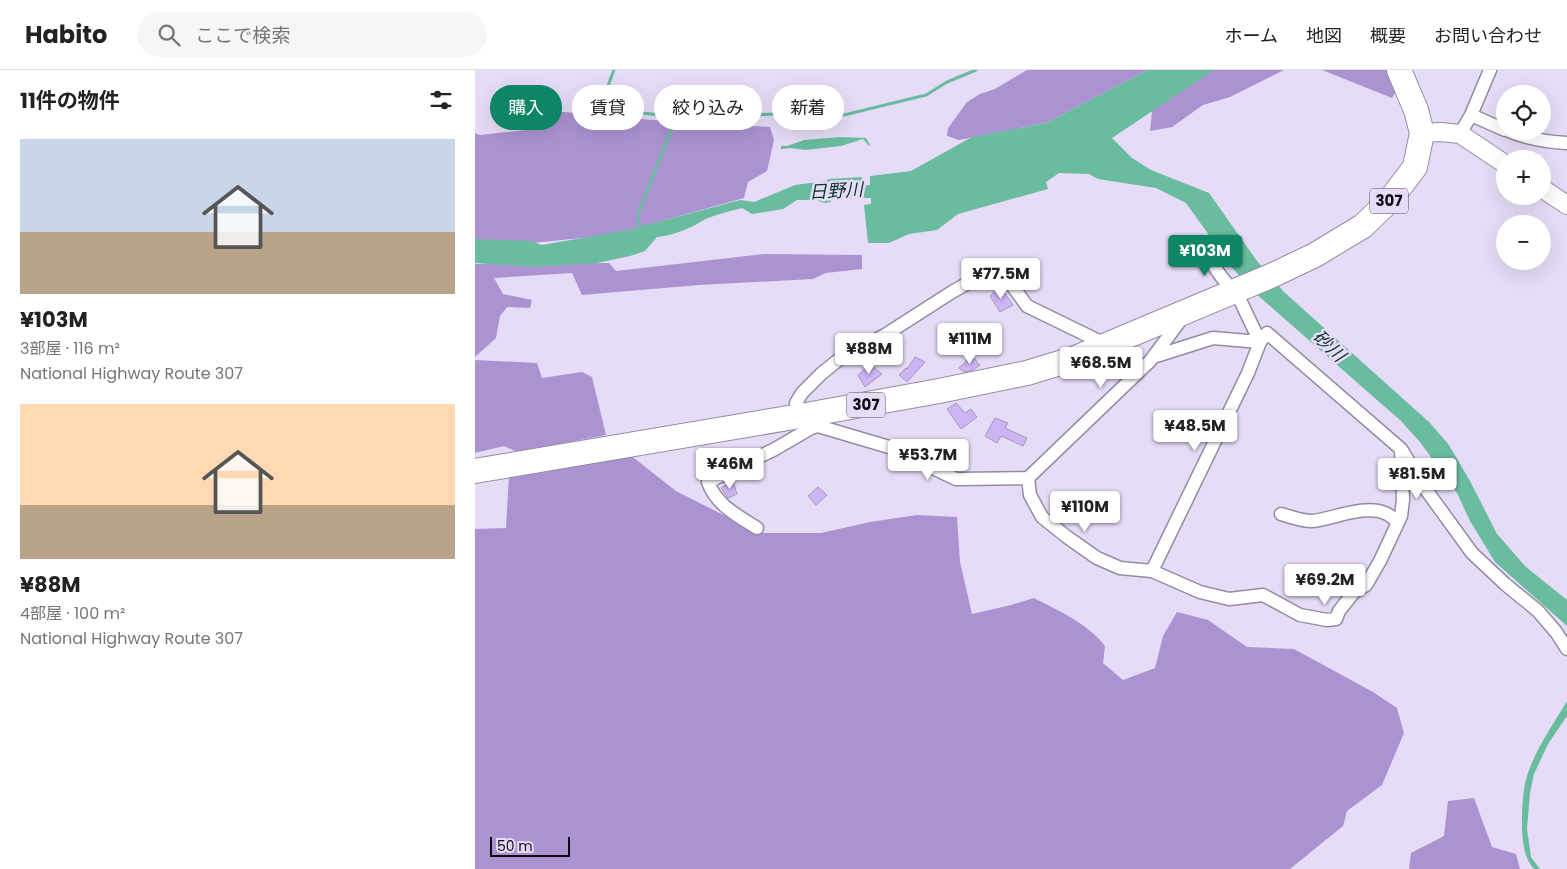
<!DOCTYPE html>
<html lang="ja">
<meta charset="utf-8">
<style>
body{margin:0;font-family:Poppins,"Noto Sans JP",sans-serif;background:#f6f6f6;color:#222;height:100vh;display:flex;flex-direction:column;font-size:19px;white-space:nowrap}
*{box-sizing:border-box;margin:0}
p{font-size:16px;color:#767676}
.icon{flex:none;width:28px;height:28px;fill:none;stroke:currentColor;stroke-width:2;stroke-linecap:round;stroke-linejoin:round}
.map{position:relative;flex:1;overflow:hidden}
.drawer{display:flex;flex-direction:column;background:#fff;width:475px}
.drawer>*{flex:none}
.guide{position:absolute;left:15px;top:15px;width:475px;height:45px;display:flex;gap:10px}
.fabs{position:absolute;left:1021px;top:15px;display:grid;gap:10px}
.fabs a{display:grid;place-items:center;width:55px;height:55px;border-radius:50%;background:#fff;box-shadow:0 5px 20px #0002;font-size:25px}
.scale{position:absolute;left:15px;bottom:12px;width:80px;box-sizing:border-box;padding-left:5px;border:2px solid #0f0b14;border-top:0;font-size:14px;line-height:18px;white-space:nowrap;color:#0f0b14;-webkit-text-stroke:4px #e6dcf7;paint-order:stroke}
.price{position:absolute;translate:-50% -42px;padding:0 11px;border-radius:5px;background:#fff;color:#222;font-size:16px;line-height:32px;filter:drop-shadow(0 1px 2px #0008)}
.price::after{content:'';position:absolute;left:50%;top:30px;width:15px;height:11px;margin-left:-8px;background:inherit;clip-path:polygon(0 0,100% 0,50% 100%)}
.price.on{background:#0e8565;color:#fff}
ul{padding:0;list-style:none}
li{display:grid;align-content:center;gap:10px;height:265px;padding:0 20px}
li span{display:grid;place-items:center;height:155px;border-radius:0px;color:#555}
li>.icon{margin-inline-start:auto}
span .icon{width:90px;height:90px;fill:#fffc;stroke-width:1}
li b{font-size:21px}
h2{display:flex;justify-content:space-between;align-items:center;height:60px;padding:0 20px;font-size:21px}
.chip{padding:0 18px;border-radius:22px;background:#fff;box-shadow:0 5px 20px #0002;font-size:18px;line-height:45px}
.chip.on{background:#0e8565;color:#fff}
header{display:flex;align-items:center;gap:30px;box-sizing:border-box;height:70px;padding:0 25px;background:#fff;border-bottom:1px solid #e0e0e0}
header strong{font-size:24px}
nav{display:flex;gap:28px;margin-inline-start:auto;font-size:18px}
.search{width:350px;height:45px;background:#f6f6f6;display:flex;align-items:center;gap:12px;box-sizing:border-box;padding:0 18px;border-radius:28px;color:#767676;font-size:19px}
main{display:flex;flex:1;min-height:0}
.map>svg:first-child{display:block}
.forest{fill:#ab93d2}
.water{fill:#69bc9e}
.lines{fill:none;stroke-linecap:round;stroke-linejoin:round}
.stream{stroke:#69bc9e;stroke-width:3}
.building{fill:#cdb4f5;stroke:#a49bb4}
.street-casing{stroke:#948ba3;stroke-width:15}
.secondary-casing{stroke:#948ba3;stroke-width:20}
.highway-casing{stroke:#948ba3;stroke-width:26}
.street{stroke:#fff;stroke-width:12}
.secondary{stroke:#fff;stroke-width:18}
.highway{stroke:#fff;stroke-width:24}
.labels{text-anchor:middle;stroke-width:5;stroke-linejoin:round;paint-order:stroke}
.shield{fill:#e6dcf7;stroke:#504a58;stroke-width:1}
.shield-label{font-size:15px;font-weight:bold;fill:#0f0b14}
.water-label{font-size:18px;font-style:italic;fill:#0e3528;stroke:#e6dcf7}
</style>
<header>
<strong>Habito</strong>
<div class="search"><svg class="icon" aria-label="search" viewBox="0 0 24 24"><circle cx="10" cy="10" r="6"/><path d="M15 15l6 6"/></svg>ここで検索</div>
<nav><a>ホーム</a><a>地図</a><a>概要</a><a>お問い合わせ</a></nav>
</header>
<main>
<section class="drawer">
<h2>11件の物件<svg class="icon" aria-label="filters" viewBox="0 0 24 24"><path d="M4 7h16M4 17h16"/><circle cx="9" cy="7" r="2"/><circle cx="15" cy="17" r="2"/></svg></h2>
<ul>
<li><span style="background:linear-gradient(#c9d6e8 60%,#b9a48a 0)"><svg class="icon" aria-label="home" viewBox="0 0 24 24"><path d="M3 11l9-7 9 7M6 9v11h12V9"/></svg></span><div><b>¥103M</b><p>3部屋 · 116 m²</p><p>National Highway Route 307</p></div></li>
<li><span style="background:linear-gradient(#ffd9b3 65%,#b9a48a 0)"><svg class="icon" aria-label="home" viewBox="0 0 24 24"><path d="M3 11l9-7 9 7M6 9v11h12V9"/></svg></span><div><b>¥88M</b><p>4部屋 · 100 m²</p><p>National Highway Route 307</p></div></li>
</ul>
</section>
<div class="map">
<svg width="1092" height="799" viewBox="0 0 1092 799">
<rect width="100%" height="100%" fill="#e6dcf7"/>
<path class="forest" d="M552,0h121l-102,53 -87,17 -12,-4 1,-8 19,-26 13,-8 15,-5z
M736,0h73l-54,27 -27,8 -31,22 -22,4 3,-29z
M847,0h68l9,17 -7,11z
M78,41l99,9 118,7 4,13 -7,31 -19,11 -4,16 -132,37 -80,8 -57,-1v-109l5,2 63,-7z
M289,184l98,1v14l-36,4 -13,6 -114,6 -117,10 -10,-22 -78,5 9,16 29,6 -2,8 -23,-1 -7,9 -4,22 -21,19v-93l134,-1 7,8z
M0,290l62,3 5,15 40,-6 10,5 14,58 -89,17 -13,-6 -29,7z
M150,381l51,40 83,42h62l49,-11 47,-7 40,2 3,45 12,52 39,-9 23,-7c25,13 53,25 71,48l-2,17 20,17 32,-12 8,-32 14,-24 31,8 39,27 47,2 79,43 24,16 7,25 -22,52 -35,26 -4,15 -53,43h-815v-340l31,-1 3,-53z
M999,728l18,49 24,7 4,15h-111l2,-16 33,-17 4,-35z"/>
<path class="water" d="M673,0h66l-102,68 20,20 19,12 58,23 48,68 27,31 145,130 20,23 21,36 27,53 29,33 41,33v26l-72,-64 -25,-41 -13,-28 -37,-51 -20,-22 -23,-20 -124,-109 -19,-21 -48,-67 -30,-15 -58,-9 -9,-5 -30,-1 -13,9 2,7 -90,25 -21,16 -28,4 -20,9h-21l-4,-38 7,-1v-6h-7l-1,-2 -32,3v3l-7,1 -8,-3h-19l-14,9 -31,5 -10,-6c-12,3 -24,6 -34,10 -6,2 -11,7 -17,9 -10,5 -23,9 -34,10l-12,14 -15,5 -33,7 -64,4 -58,-4v-24l55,2 12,4 86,-15 112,-30 14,2 41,-17 31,-4 3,-2 33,-2v9l8,-1v-9l41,-5 61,-34 74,-14z
M366,67l25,1 4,7 -1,1 -6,-7 -22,7 -36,4 -15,-2 -9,1v-3h6l17,-6z
M1092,631v15l-19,28 -14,30 -4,19 -3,36 4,28 9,12h-6c-10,-11 -11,-25 -12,-40 0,-17 0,-36 5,-53 8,-26 26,-51 40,-75z"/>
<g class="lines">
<path class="stream" d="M139,0l-13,34 1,2 23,5 51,6
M310,43l59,2 82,-20 21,-13 29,-12
M200,50l1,-3 6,1 93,-4
M168,159l-5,-6v-9l34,-86"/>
</g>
<path class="building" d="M525,216l13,19 -13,7 -10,-16z
M477,260l9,12 -15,11 -7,-11z
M497,286l8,9 -7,5 -9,2 -5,-4z
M440,287l10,5 -18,20 -8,-7 7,-7 1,1z
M395,294l12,10 -17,13 -7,-12z
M481,333l9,10 6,-4 6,8 -16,12 -14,-20z
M520,348l13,5 -3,5 22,10 -4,8 -22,-10 -4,7 -12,-7z
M258,411l4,13 -9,4 -7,-10z
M343,417l9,8 -11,10 -8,-9z"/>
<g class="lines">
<g class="street-casing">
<path id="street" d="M996,45l34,15
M1034,61c19,8 37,11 58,12
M985,64l11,-19 19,-45
M724,174l21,31 20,25 20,42
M678,287l60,-19 47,4
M338,344l5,12 71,21 67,32 72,-1 122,-117 33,-44
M324,347l-3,-14 6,-10 19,-19 21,-17 43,-22 67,-43 46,-26 29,40 80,39
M553,408l2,17 12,22 25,20 30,21 23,10 32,3 48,21 29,7 34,-4 37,20 27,5 9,-1 3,-8 15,-19 12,-7 14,-24 21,-45 2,-16 -2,-50
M806,444c10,3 21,7 31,7 21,-2 53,-17 73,-8 5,2 9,6 13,9
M282,458c-19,-12 -41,-23 -49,-46l67,-33 36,-21 7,-2
M677,501l96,-198 12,-31 7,-9 134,116 26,42 45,62 33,31 33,27 18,21 11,17"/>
</g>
<g class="secondary-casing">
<path id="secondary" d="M947,63l19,-1 19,2 45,30
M1068,119l24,16"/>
</g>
<g class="highway-casing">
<path id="highway" d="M0,401l331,-56 133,-24 88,-18 46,-14 200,-84 42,-20 48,-29 27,-26 25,-33 7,-34 -6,-23 -17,-40"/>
</g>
<use href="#street" class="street"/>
<use href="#secondary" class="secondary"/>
<use href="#highway" class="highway"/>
</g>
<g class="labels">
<g class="shield">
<rect x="895" y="118.5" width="38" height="25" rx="4"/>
<rect x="372" y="322.5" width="38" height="25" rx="4"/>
</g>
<g class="shield-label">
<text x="914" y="136">307</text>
<text x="391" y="340">307</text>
</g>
<g class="water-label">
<text transform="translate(361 121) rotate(-3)" y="6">日野川</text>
<text transform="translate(854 276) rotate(43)" y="6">砂川</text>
</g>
</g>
</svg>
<div class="fabs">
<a><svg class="icon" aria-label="locate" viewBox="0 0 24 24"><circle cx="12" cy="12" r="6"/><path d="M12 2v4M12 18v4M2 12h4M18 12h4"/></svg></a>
<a>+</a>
<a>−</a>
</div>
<div class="scale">50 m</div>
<b class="price on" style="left:730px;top:207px">¥103M</b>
<b class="price" style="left:526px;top:230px">¥77.5M</b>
<b class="price" style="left:495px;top:295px">¥111M</b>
<b class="price" style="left:394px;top:305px">¥88M</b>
<b class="price" style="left:626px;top:319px">¥68.5M</b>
<b class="price" style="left:720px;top:382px">¥48.5M</b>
<b class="price" style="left:453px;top:411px">¥53.7M</b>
<b class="price" style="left:255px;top:420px">¥46M</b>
<b class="price" style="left:942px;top:430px">¥81.5M</b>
<b class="price" style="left:610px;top:463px">¥110M</b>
<b class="price" style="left:850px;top:536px">¥69.2M</b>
<div class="guide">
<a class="chip on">購入</a>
<a class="chip">賃貸</a>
<a class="chip">絞り込み</a>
<a class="chip">新着</a>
</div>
</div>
</main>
